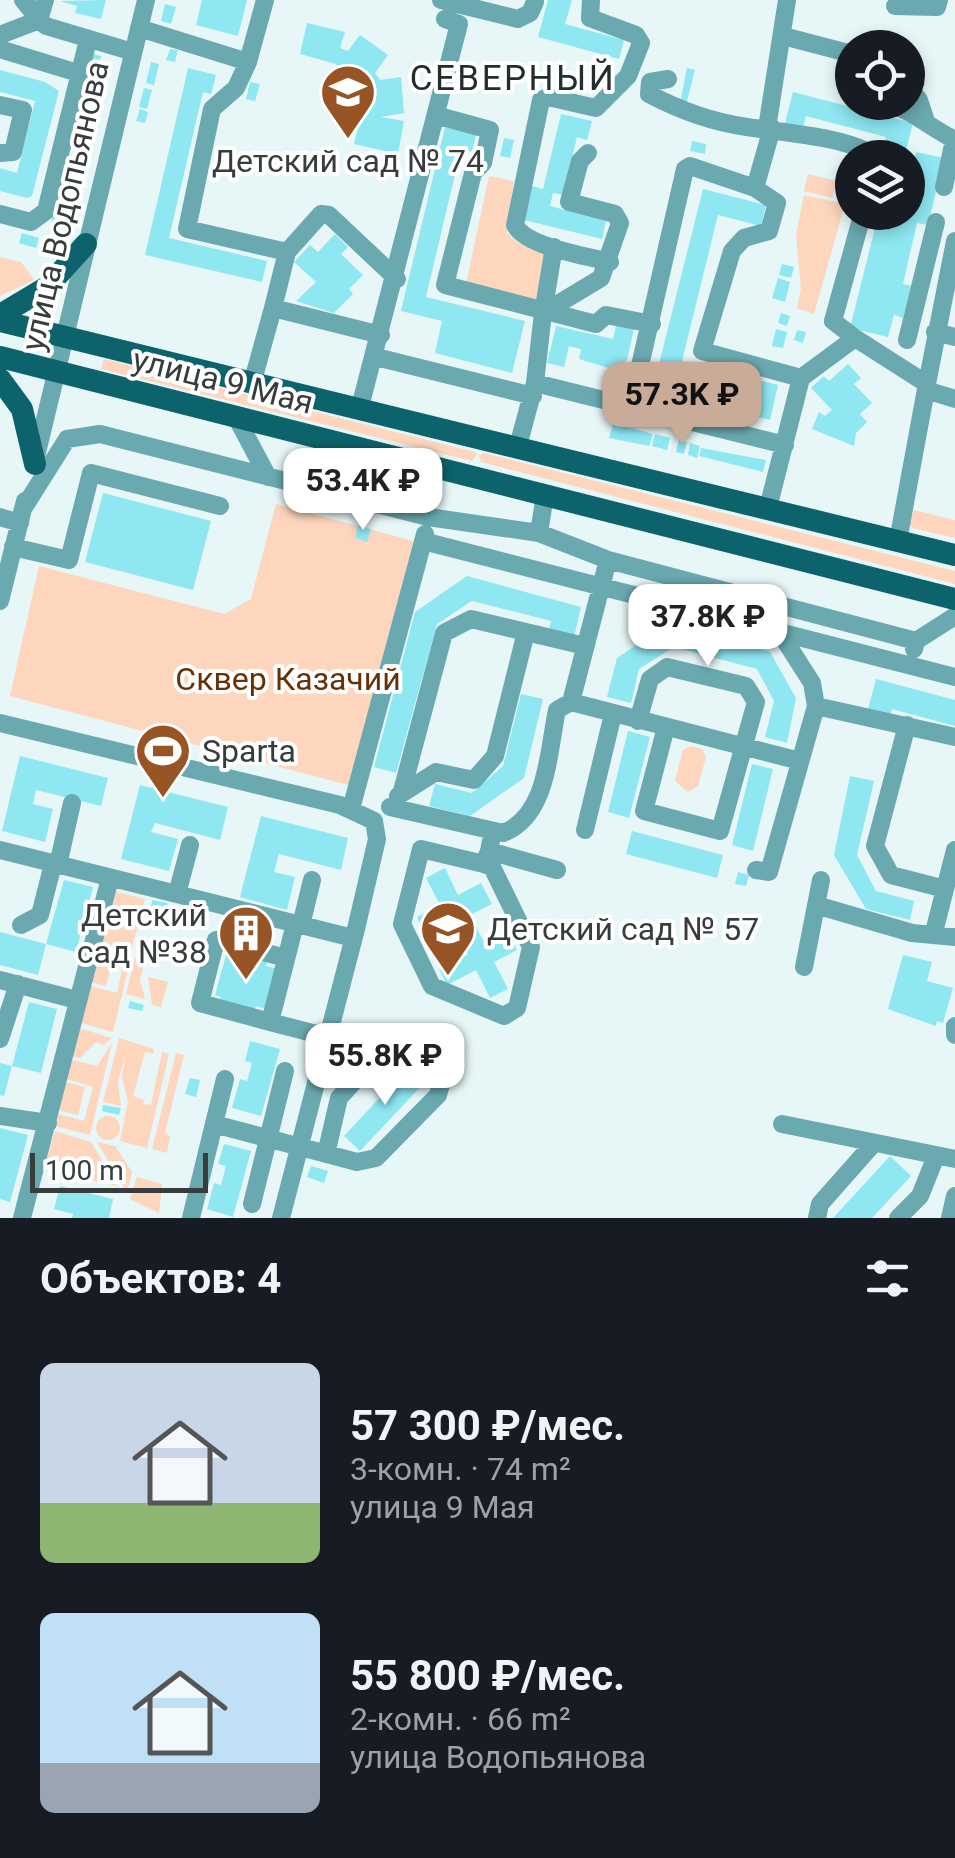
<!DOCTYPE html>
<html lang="ru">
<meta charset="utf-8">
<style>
body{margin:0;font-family:Roboto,sans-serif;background:#242831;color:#f1f3f6;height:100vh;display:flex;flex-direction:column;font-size:38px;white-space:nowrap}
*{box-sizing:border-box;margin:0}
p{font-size:32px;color:#9ea1a6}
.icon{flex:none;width:55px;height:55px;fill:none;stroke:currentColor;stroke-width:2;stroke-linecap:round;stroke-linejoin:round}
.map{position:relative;height:1218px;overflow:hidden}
.details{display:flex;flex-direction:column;background:#171b24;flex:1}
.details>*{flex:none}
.buttons{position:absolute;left:835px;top:30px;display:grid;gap:20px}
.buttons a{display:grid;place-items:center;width:90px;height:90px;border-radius:50%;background:#171b24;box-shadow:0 5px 15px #0003;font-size:50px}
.scale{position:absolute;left:30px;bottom:25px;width:178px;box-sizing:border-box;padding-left:10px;border:5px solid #373c3d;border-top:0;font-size:28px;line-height:35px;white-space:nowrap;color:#373c3d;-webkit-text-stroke:8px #fff;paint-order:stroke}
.price{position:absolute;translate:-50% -85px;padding:0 22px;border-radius:20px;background:#fff;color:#222;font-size:32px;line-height:65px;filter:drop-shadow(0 2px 5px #0008)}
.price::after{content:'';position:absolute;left:50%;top:60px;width:30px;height:22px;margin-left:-15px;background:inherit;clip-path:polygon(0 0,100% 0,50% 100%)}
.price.on{background:#c8ab98;color:#111}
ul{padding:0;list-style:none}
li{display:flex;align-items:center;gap:30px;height:250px;padding:0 40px}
li span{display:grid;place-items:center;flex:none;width:280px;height:200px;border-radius:15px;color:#555}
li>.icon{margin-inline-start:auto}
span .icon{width:120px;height:120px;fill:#fffc;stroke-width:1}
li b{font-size:42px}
h2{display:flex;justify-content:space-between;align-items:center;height:120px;padding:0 40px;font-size:42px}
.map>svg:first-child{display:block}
.green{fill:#fed5bd}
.building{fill:#8ee7f1}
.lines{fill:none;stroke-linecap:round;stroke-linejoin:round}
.minor{stroke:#6aa9b0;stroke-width:18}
.major{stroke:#0d636b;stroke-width:22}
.labels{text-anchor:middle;stroke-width:8;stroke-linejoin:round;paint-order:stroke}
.poi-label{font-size:32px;fill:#373c3d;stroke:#fff;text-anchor:start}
.street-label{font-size:32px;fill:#373c3d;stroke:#fff}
.park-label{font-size:32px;fill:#673105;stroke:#fff}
.neighbourhood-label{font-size:35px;letter-spacing:2.5px;fill:#222d2e;stroke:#fff}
</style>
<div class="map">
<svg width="955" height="1218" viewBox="0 0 955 1218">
<rect width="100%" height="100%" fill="#e7f6f7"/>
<path class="green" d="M808,174l28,7 -4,17 -28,-7z
M489,176l25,5 -7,52 10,9 31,10 -11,52 -71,-20z
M804,195l41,9 -31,110 -17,-6 4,-20 -5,-54z
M0,257l21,5 13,18 -34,16z
M104,359l371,93 2,3 -5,6 -371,-92z
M484,453l471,118v13l-474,-122 -2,-7z
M276,504l141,38 -65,244 -342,-90 29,-130 185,48 27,-15z
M914,510l41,10v18l-43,-10 -3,-5z
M691,746l11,3 4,8 -8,29 -10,6 -13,-11 8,-31z
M113,891l32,8 -14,52 -32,-8z
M96,948l19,5 -9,33 -18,-5z
M119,954l12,3 -18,75 -35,-10 9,-37 30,8 6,-28 -6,-2z
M135,958l10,2 -5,19 5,20 -19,-5z
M148,977l20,5 -7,25 -9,-2z
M79,1028l33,10 -9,7 -7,-3 -16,16 -8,-2z
M119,1038l35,11 -1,5 -8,-2 -12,44 11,4 -1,4 8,1 11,-53 7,2 -22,94 -27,-7 8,-40 -6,-24 3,-19 -7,24 3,24 -18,-4z
M112,1043l-22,92 -35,-9 3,-12 26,7 9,-34 -30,-9 6,-19 28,7z
M176,1053l8,2 -19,78 5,3 -3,17 -15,-4z
M65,1082l20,5 -7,28 -20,-5z
M96 1128a12 12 0 1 1 24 0a12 12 0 1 1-24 0Z
M55,1131l36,11 26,44 -73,-17z
M97,1142l18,4 17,26 -5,20z
M137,1177l25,7 -3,29 -29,-14z"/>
<path class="building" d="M106,0l-5,19 -26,-6 2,-7 -17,-5z
M202,0h45l-9,36 -42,-11z
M548,0h24l-7,24 59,16 -5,19 -81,-22z
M165,4l11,3 -5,17 -10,-3z
M307,23l38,9 -5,16 8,3 12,-16 28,20 -13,18 5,7 21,-3 3,36 -23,4 23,4 -6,33 -44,-10 6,-26 -18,-6 7,-28 -13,-20 -36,-10z
M170,49l8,1 -3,12 -9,-2z
M90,53l11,3 -5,22 -12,-3z
M151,62l8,2 -5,21 -8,-2z
M188,68l28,7 -5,19 -8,-2 -34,146 98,23 -5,21 -117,-27z
M687,68l8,2 -9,35 -6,-1z
M0,70l45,12 14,9 -27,105 -5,2 -27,-7v-23l17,5 18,-72 -35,-9z
M250,82l10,2 -5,17 -9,-2z
M144,88l8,2 -5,19 -8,-2z
M793,92l120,31 -9,35 -21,-7 3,-14 -80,-21 -3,12 -18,-5z
M140,109l8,3 -3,11 -9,-2z
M561,114l31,7 -5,19 -10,-3 -14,58 -10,-2 -3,13 56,15 -4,18 -82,-20 8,-34 15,4z
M446,123l31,8 -5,21 -11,-3 -35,148 99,24 -13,52 -77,-20 7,-32 -41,-10z
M504,138l10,2 -4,18 -10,-2z
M692,141l14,3 -1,10 -15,-3z
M916,152l28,6 -16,67 -11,-2 -14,61 8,2 -8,32 -9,-3 -6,22 -38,-9 29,-116h29v-54l6,1z
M703,189l63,16 -5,21 -43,-11 -36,146 96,24 -8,35 -63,-15 4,-15 -55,-14z
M55,206l9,2 -4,17 -9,-2z
M22,233l17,5 -3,10 -17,-5z
M335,234l13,13 -7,7 22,21 -14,14 4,5 -19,19 -38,-12 20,-19 -22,-20 16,-17 8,7z
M782,264l12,3 -3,11 -12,-3z
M778,278l12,4 -5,20 -13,-4z
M781,313l9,3 -3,10 -9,-3z
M616,325l18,4 -7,31 -8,7 -7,2 -33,-10 2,-10 -12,-3 -5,21 -17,-4 9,-37 57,13z
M776,329l11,3 -4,16 -11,-2z
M797,330l9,2 -3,11 -9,-3z
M848,364l13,14 -7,6 18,19 -12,11 7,8 -11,11 -2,13 -42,-17 7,-17 6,4 7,-6 -21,-22 13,-12 5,5z
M613,423l40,11 -4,12 -40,-8z
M655,434l15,4 -3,12 -15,-4z
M679,440l8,2 -3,12 -8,-2z
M690,443l10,3 -3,12 -9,-3z
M701,448l65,12 -3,12 -64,-16z
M103,493l108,28 -18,69 -108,-28z
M358,525l13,4 -4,13 -12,-4z
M467,576l114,31 -7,30 -25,-6 2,-10 -79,-20 -35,23 -41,149 -22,-6 41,-155z
M669,623l101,29 26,46 -9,45 -22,-6 9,-36 -17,-32 -83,-22 -35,22 -8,34 -24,-6 10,-39z
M876,679l79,21v26l-63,-17 -3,10 -22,-6z
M521,694l22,5 -19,79 -54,38 -41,-10 6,-22 37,9 31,-27z
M628,731l22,6 -21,81 -21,-6z
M20,756l88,22 -7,28 -65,-16 -3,14 20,5 -8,33 -43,-11z
M752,764l21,5 -20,82 -21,-6z
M850,776l24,5 -17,74 19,36 38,10 -4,19 -44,-11 -32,-54z
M140,785l88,22 -8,33 -65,-17 -4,9 27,7 -9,32 -48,-12z
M261,816l87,22 -7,32 -62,-16 -5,18 21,5 -8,33 -47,-13z
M632,831l91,24 -6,23 -91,-24z
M445,868l13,27 23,-12 11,21 -22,11 14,27 23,-12 10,20 -23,12 14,27 -18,9 -14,-28 -29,15 -8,-16 29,-15 -17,-32 -26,12 -8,-17 23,-12 -14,-27z
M738,872l11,3 -3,11 -11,-2z
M64,880l29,7 -17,65 -30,-8 -8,31 -38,-10v-33l46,12z
M152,900l15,3 -1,7 -15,-3z
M233,951l35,9 -2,6 11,3 -11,40 -10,-3 -2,6 -35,-9 2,-6 -6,-2 11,-40 6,1z
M903,955l29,7 -5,19 26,7 -10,35 -6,-2 -1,5 -48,-17z
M130,1001l14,4 -2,6 -14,-3z
M29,1002l28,7 -16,64 -29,-7 -8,30 -4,-1v-32l12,3z
M250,1041l30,8 -19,67 -29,-8 8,-29 7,2 5,-18 -7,-2z
M346,1046l16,4 -2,9 -16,-3z
M409,1066l17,15 -66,70 -16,-15z
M190,1078l10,2 -4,17 -11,-3z
M103,1105l18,3 -2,7 -17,-4z
M0,1128l28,7 -18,67 -10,-3z
M224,1144l27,7 -18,66 -26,-8 7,-26 7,2 5,-19 -8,-2z
M890,1156l21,20 -39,42h-39z
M311,1166l17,5 -4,12 -17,-6z
M60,1186l53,13 -4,19h-37l1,-4 -19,-5z"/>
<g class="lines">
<path class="minor" d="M23,0l16,20
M265,0l-17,62 -12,26 -24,21 -25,120 100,23
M441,0l77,19 12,-6 5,-11
M591,0l-1,18 46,17 5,8 -13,33 -32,32 -48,-11 -7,3 -26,125c10,21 71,31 95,37
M895,6l42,1 2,-7
M39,20l6,-20
M139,28l109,34
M0,35l39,-15 7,6 87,26
M783,36l69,18
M870,41l20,7
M0,49l78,24
M668,79l-18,3 -1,12c30,16 63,28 98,33 30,5 107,10 130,31
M908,86l11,14 7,21
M884,102c28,8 45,25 71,38
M0,105l23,5 -10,42 -13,1
M439,116l51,14 -7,33 -10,10 -28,112 151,39 10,-9 46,9
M944,187l10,-47
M755,188l17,-60h-5l20,-128
M0,214l31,8 15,-11 42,-171
M273,308l14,-56 34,-38 8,1 68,64
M543,313l11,-66
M935,332l20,5
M855,338l-22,-17 30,-109
M907,340l29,-118
M376,357l157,39
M253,380l20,-72 108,27
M535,383l250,62
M927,384l28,-143
M926,390l29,9
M631,405l54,-236 5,-3 65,22 22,15 -8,28 -25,7 -12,13 -30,100 99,27
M360,407l99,-383 -14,-5
M236,417l32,60
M518,446l17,-63 8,-70 58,-35 19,-55 -5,-9 -46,-12 11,-41 8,-8
M35,461l111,-461
M768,508l33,-130 54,-40 72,46 -29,157
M23,509l44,-70 33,-5 328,83 111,16 69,27 308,81
M0,517l20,6
M539,533l6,-38
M423,541l532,136
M13,547l56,13 22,-87 129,33
M0,601l25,-100
M914,649l2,-8 39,-25
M571,702l37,-142
M816,706l139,31
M638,721l12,-42 17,-12 79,19 10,16 -36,129 -76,-20 22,-84
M0,723l340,82 34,16 3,18 -21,90 -75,289
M907,725l-32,121 16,29 54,14
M402,791l42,-158 27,-14 114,27
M398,796l38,-24 38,8 21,-24 31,-124
M390,807l113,26c45,-17 45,-81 54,-123l14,-8 229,59
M351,809l74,-275
M585,830l28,-116
M491,841l-2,10 68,19
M0,850l353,88
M484,864l-63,-15 -19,75 30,62 72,30 13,-8 14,-61 -39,-80 -8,-3 5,-13
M58,865l14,-62
M756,870l13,2 47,-166 -4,-23 -32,-50
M177,894l13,-49
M816,905l96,28 43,4
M21,925l19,-10 13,-51
M301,925l11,-45
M934,932l21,-82
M286,958l-70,-18 -16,63 70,19 25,-98
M804,967l17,-87
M0,980l77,20
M270,1022l58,15
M955,1026v9
M0,1039l18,-55
M0,1116l48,7
M214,1124l143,38 19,-4 62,-63 10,-35 -118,-31
M782,1124l173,35
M326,1154l13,-56 50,-55
M252,1204l33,-133
M22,1218l88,-340
M191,1218l34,-139
M817,1218l3,-14 54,-61
M898,1218l22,-22 16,-40
M950,1218l5,-22"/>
<path class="major" d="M0,315l47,-28 39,-43
M0,321l955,234
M0,357l955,242
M0,379l22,30 13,55"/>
</g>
<defs>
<g id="school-pin" transform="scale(2.875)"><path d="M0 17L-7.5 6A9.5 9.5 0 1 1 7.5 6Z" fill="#975425" stroke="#fff"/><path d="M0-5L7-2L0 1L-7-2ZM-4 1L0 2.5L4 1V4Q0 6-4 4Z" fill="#fff"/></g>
<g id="stadium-pin" transform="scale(2.875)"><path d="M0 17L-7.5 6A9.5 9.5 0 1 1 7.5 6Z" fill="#975425" stroke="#fff"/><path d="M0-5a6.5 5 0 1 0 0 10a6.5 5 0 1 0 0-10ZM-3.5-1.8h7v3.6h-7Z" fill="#fff"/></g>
<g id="building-pin" transform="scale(2.875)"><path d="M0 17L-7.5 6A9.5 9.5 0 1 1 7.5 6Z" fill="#975425" stroke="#fff"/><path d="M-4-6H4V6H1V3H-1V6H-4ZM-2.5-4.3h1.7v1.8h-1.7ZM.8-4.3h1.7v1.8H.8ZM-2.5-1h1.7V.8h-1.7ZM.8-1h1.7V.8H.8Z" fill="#fff"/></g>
</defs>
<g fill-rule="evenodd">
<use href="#school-pin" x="348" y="92"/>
<use href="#stadium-pin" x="163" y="751"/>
<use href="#school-pin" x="448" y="929"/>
<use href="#building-pin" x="246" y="933"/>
</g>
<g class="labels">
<g class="poi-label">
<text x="348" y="172" text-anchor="middle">Детский сад № 74</text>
<text x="202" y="762">Sparta</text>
<text x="207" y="926" text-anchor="end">Детский<tspan x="207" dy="37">сад №38</tspan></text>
<text x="487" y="940">Детский сад № 57</text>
</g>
<g class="street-label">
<text transform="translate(65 206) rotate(-77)" y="11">улица Водопьянова</text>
<text transform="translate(223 381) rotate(14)" y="11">улица 9 Мая</text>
</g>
<g class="park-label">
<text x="288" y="690">Сквер Казачий</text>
</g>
<g class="neighbourhood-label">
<text x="513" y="90">СЕВЕРНЫЙ</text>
</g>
</g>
</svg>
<div class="buttons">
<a><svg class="icon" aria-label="locate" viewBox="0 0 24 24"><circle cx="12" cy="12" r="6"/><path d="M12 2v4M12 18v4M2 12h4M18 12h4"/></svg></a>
<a><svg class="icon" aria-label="layers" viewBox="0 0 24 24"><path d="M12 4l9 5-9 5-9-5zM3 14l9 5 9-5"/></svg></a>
</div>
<div class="scale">100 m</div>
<b class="price on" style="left:682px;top:447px">57.3K ₽</b>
<b class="price" style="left:363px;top:533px">53.4K ₽</b>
<b class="price" style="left:708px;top:669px">37.8K ₽</b>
<b class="price" style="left:385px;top:1108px">55.8K ₽</b>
</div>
<section class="details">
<h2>Объектов: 4<svg class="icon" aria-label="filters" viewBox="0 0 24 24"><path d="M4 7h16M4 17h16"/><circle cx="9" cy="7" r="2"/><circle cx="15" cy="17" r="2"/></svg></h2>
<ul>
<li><span style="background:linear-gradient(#c9d6e8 70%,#8fb573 0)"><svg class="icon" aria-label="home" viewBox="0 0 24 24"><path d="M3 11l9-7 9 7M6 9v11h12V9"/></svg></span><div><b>57 300 ₽/мес.</b><p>3-комн. · 74 m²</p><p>улица 9 Мая</p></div></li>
<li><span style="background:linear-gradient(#bfe0f5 75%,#9aa5b1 0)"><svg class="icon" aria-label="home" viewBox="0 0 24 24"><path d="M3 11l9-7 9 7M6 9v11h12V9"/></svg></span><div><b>55 800 ₽/мес.</b><p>2-комн. · 66 m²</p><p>улица Водопьянова</p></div></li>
</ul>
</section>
